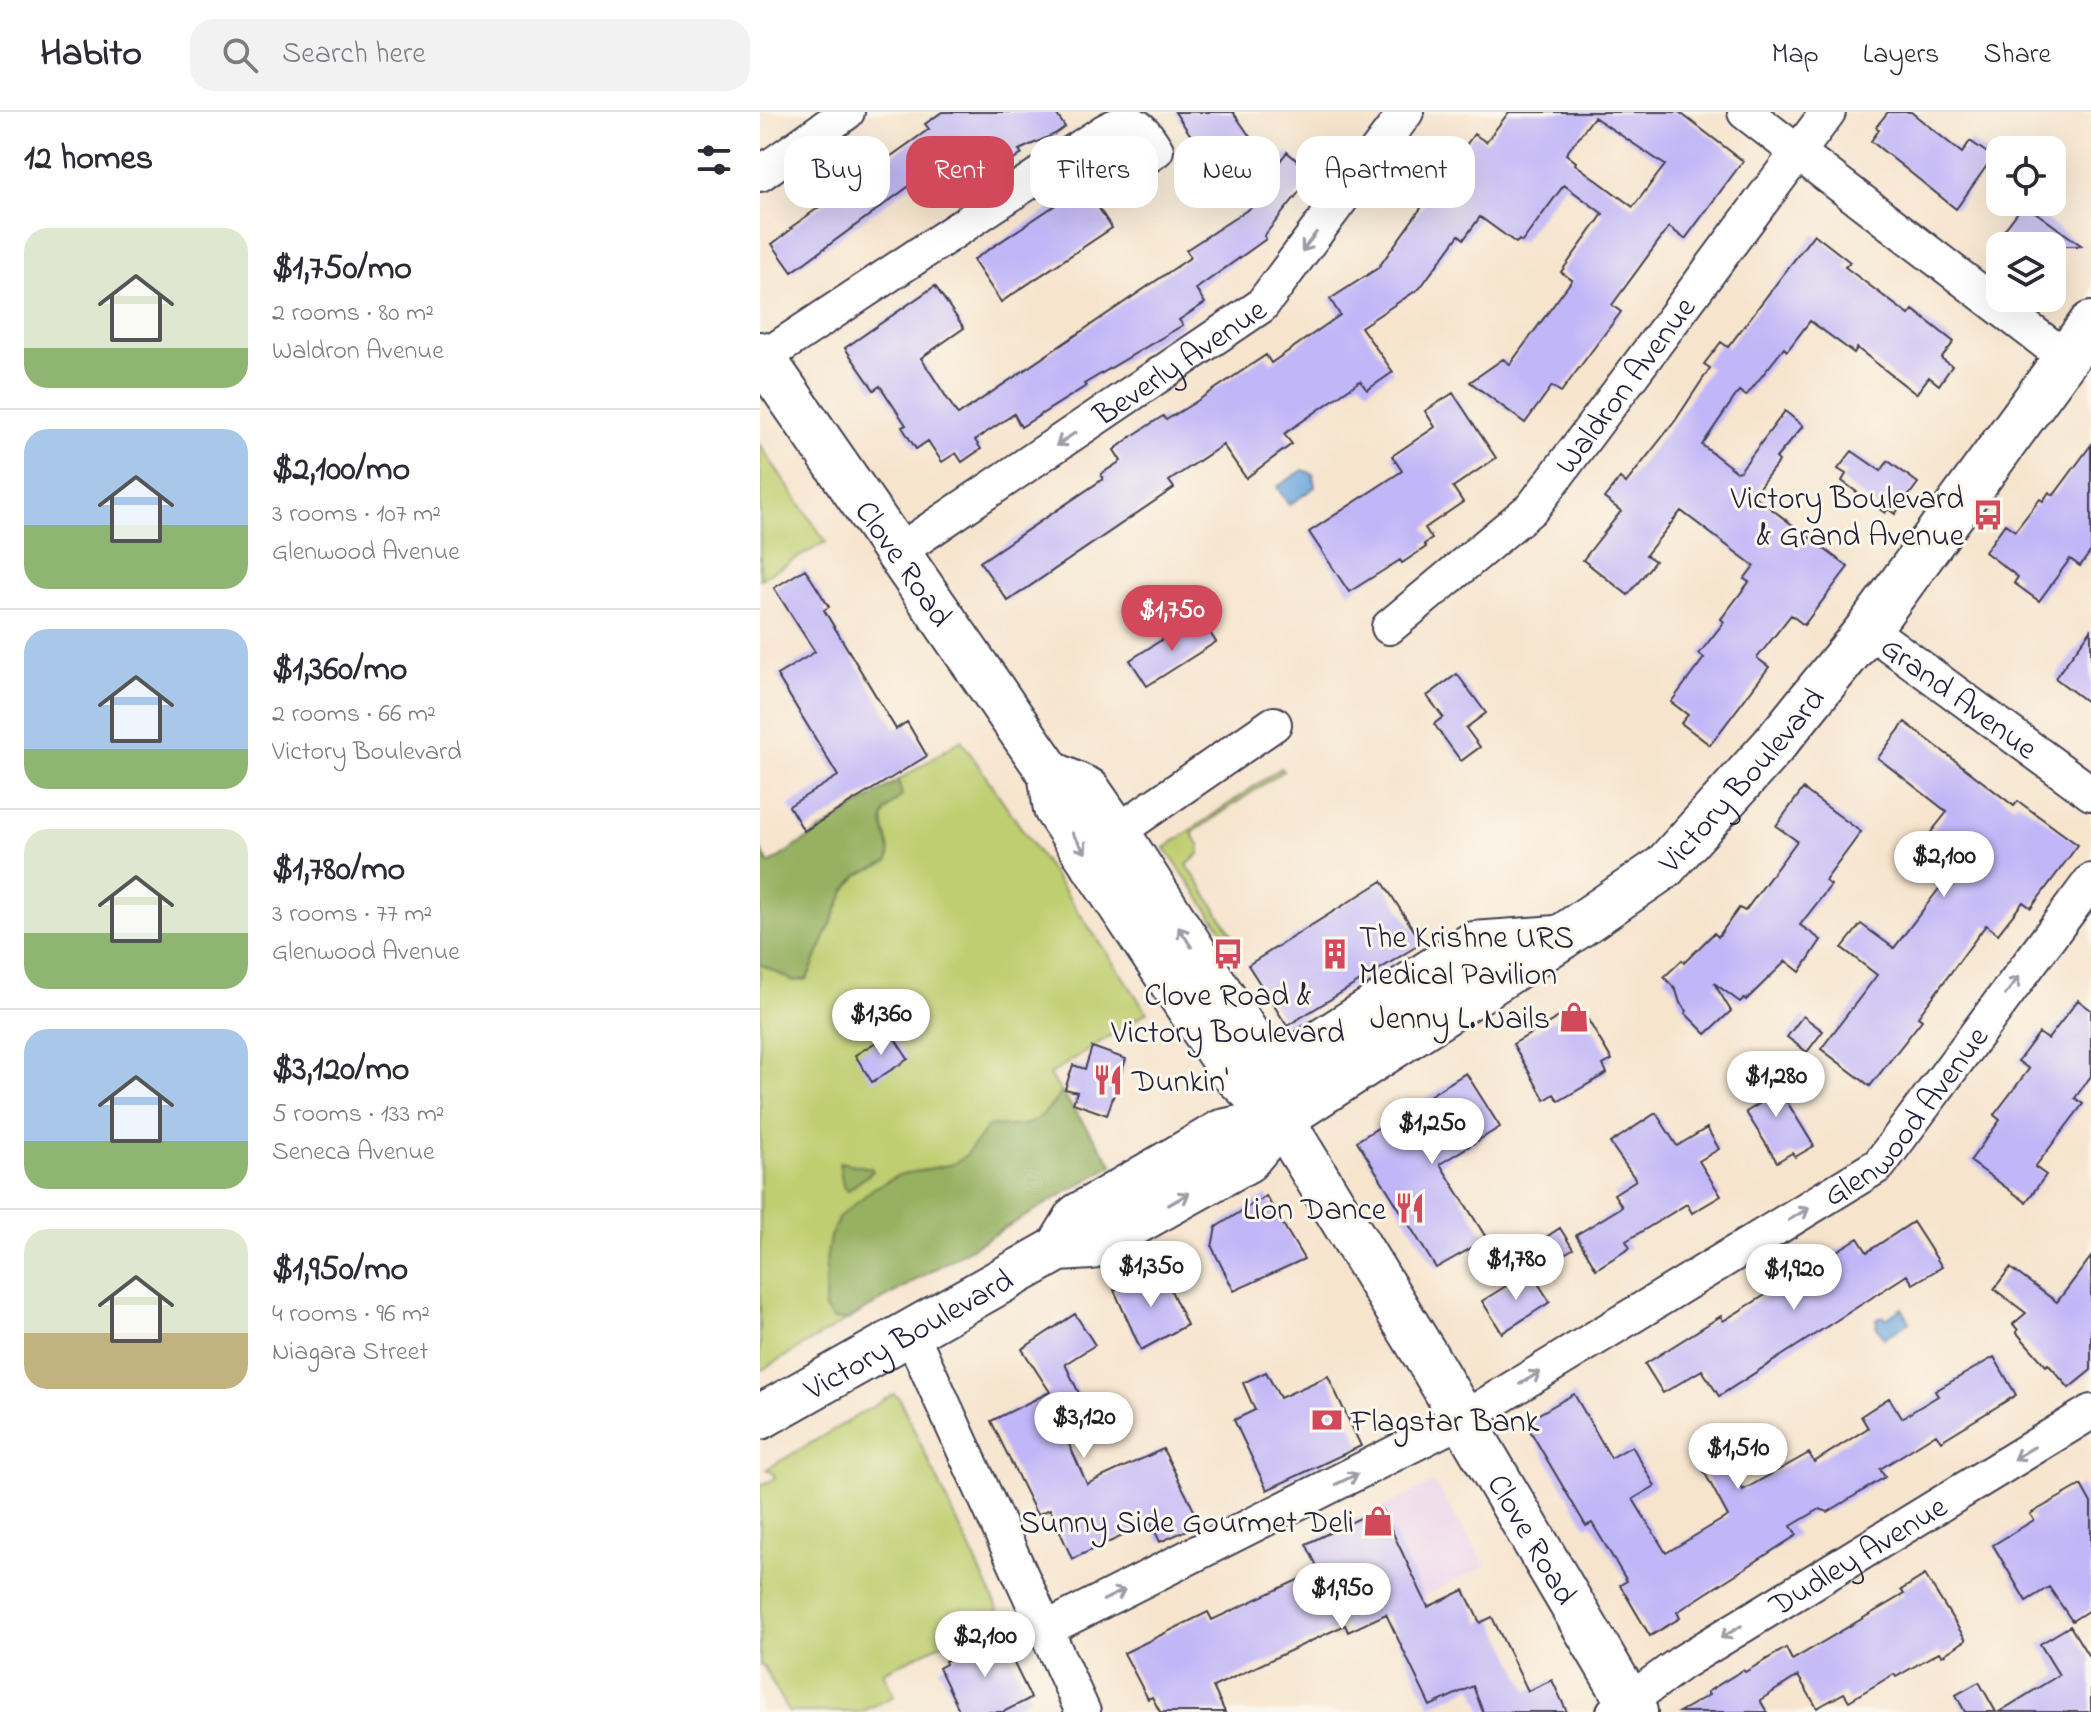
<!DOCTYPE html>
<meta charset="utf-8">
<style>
body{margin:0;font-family:"Indie Flower",sans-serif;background:#f2f2f3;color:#2b2b33;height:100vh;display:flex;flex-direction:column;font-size:30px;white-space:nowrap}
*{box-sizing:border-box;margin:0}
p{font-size:26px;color:#7c7c81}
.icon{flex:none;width:44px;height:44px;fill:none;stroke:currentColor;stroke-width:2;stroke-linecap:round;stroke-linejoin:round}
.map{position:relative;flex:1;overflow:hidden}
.sheet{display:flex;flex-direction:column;background:#fff;width:760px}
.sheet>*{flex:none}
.top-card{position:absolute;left:24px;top:24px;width:760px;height:72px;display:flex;gap:16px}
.buttons{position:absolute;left:1226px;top:24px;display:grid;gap:16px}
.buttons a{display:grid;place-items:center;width:80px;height:80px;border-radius:16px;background:#fff;box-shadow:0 8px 32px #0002;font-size:40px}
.price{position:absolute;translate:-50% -68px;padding:0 18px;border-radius:28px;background:#fff;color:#222;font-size:26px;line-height:52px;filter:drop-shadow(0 2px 4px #0008)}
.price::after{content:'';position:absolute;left:50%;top:48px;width:24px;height:18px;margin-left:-12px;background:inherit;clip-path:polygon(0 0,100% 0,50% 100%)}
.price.active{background:#d1495b;color:#fff}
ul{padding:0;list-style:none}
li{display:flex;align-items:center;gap:24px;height:200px;padding:0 24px}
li+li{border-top:2px solid #e1e1e2}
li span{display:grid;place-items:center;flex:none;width:224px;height:160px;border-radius:24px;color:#555}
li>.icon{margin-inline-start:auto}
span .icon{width:96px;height:96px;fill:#fffc;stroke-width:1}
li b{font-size:34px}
h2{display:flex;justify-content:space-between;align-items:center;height:96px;padding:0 24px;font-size:34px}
.chip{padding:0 28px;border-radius:24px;background:#fff;box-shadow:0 8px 32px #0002;font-size:28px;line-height:72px}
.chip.active{background:#d1495b;color:#fff}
header{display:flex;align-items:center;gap:48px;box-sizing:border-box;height:112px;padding:0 40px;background:#fff;border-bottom:2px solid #e1e1e2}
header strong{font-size:38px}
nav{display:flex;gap:44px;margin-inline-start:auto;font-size:28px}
.search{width:560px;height:72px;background:#f2f2f3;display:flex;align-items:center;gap:20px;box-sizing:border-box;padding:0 28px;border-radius:24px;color:#7c7c81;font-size:30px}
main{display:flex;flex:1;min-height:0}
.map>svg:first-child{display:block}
.built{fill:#ecd1eb}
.green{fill:#bfce70;stroke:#707856;stroke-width:2}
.forest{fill:#97b162;stroke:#5c6a4e;stroke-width:2}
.water{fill:#6ea7dd;stroke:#48648c;stroke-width:2}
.building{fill:#c1b6f7;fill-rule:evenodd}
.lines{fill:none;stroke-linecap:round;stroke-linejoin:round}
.minor-casing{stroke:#423f51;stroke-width:38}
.secondary-casing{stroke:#423f51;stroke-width:48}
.minor{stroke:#fff;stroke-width:34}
.secondary{stroke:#fff;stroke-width:44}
.oneway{stroke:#9c9ca7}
.labels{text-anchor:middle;stroke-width:6;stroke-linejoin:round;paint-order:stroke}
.street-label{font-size:32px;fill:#22223b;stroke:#fbf7ec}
.poi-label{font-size:32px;fill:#22223b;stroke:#fbf7ec;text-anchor:end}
</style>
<header>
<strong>Habito</strong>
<div class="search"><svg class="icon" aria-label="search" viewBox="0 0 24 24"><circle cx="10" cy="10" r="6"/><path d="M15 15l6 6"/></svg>Search here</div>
<nav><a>Map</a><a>Layers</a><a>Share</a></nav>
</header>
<main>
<section class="sheet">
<h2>12 homes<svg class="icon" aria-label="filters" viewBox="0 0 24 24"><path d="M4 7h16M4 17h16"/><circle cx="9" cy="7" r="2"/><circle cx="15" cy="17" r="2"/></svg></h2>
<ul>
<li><span style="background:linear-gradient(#dfe7d0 75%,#8fb573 0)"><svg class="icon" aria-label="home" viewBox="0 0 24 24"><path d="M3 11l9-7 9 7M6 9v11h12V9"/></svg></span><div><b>$1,750/mo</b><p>2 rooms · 80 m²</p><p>Waldron Avenue</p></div></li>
<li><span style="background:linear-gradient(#a9c7e8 60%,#8fb573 0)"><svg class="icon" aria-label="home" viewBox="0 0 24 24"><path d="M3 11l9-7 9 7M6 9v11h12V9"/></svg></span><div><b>$2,100/mo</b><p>3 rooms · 107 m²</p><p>Glenwood Avenue</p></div></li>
<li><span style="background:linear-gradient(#a9c7e8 75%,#8fb573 0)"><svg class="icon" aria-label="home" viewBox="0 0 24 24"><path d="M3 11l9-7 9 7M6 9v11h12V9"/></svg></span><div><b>$1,360/mo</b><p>2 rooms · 66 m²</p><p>Victory Boulevard</p></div></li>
<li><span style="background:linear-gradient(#dfe7d0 65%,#8fb573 0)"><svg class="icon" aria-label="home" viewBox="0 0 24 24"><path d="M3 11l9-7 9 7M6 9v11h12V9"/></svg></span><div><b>$1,780/mo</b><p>3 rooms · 77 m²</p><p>Glenwood Avenue</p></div></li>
<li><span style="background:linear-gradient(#a9c7e8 70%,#8fb573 0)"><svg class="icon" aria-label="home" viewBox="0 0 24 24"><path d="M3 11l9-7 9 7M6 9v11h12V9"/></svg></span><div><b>$3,120/mo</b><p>5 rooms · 133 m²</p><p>Seneca Avenue</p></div></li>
<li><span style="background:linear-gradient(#dfe7d0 65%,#c2b280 0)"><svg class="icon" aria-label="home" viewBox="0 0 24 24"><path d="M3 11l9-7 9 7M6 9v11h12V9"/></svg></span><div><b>$1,950/mo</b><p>4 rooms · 96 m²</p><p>Niagara Street</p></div></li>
</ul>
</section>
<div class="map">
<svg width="1331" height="1600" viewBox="0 0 1331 1600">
<rect width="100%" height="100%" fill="#fbf7ec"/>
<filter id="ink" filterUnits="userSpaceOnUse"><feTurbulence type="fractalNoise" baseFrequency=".0125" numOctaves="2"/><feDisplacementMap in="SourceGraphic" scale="16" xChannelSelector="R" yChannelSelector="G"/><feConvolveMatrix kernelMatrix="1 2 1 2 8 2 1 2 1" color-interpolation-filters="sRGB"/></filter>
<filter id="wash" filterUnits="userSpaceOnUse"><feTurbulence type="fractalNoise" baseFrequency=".006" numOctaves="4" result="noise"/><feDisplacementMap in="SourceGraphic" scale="32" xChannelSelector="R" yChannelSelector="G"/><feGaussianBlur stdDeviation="1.8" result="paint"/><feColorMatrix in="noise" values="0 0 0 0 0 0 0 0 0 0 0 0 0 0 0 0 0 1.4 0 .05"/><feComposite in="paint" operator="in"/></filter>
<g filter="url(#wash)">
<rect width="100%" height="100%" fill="#f6e4cd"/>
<path class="built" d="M674,1370l52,84 -138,66 -42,-87z"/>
<path class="green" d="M0,333l66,97 -66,37z
M201,628l186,272 -98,63 64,90 -353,206v-523l9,16z
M521,656l2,3 -91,62 7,12 1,8 -13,12 47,72 -5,3 -64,-92z
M134,1282l5,4 102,217 -118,57 11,24 -33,16h-73l-24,-45 -4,-1v-181l15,-6 -1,-5 -7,-5z"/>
<path class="forest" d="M138,668l4,16c-38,27 -5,38 -14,66l-30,13 -13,16 -38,88 -14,2 -33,-17v-116l9,16z
M302,981l51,72 -266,155 -14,-1 -8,-9 1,-49 4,-24 9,-20 35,-29 25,-13 54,-11 13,-9 23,-30c43,3 45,1 73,-32z
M79,1050l32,6 2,3 -26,20 -4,-5z"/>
<path class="water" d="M543,358l10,4 2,13 -26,18 -12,-18z
M1142,1196l8,14 -26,16 -8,-13 2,-2 -2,-3 7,-4 3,3z"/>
<g id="blocks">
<path class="building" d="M182,0h113l10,15 -10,7 -36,16 3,4 -24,17 -18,-25 -26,18 -5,-7 -157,115 -20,-28 20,-15 -2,-1 139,-99 -4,-5z
M415,0h58l40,58 14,-18 22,19 4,-2 2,3 -51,64 2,3 -70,50 9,14 -26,17 4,5 -99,59 2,2 -65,41 -7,-13 -39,26 6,9 -19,13 -6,-9 -14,9 -14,-21 -12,8 -14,-22 4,-2 -26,-39 -6,4 -29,-42 90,-62 29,42 -43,30 37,57 233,-158 -5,-7 72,-47 -48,-39z
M749,0h170l64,49 -58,78 -16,-12 -57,78 9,7 -60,80 -9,-6 -27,37 -55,-41 33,-23 7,5 62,-84 -11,-8 42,-58 -39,-29 -42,57 -3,-2 -3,3 -36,-26 -16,22 -5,-4 -39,53 -59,39 32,45 -26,18 -7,-9 -76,53 8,10 -46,34 -23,-33 -54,36 5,7 -166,113 -28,-39 123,-83 -2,-5 20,-13 -7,-11 18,-14 31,-20 3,4 28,-17 72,-48 5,8 69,-48 -10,-16 48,-31 96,-134 12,8zM834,5l71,48 -32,42 -58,-43 1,-2 -10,-8z
M1128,0h23l51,41 8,-12 23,16 -37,52 -85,-68 8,-11 -3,-3z
M324,74l28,42 -111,74 -28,-42z
M1264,92l58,42h-62l-18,-13z
M1054,122l36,28 -5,5 64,48 4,-5 41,32 -13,16 11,8 -13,19 -10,-8 -13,17 -59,-46 -3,5 -44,-32 -23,30 -3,-3 -38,48 -7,-5 -37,54 35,27 3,-1 45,-60 18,15 -27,32 3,3 -26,34 95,72 -44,58 -13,-10 -34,43 12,9 -59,78 -29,-22 7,-8 -17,-13 33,-44 -5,-4 25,-32 -3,-3 28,-37 -5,-3 10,-13 -73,-55 -35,44 9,6 -27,34 -45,-35 38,-49 -17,-13 16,-20 6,5 49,-62 35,-53 -6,-4 17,-22 7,5z
M693,281l43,65 -43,29 10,15 -38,26 7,11 -8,5 2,3 -24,16 -2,-3 -51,32 -40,-60 93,-61 -10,-15 43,-29 -10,-16z
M1331,333v106l-11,15 -10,-7 -31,42 -25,-18 4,-6 -33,-25 20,-28 10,7 25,-32 3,2 6,-9 5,3z
M1092,339l29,20 7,-10 30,22 -23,31 -7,-5 -3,4 -43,-32 4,-7 -8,-5z
M45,457l24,38 -5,3 72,119 11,-7 20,34 -123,75 -15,-25 49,-30 -61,-101 38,-23 -41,-64z
M443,510l13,20 -69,44 -17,-26 52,-33 4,6z
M1331,518v75l-36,-27z
M697,562l29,39 -20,15 14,19 -19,14 -27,-37 9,-7 -16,-21z
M1145,610l109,84 4,-5 60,44 -47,63 -8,-6 -25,32 -12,-9 -68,92 4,3 -52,66 -49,-37 56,-74 -35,-27 19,-24 33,24 47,-62 -33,-25 39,-49 -69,-54z
M1043,677l58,43 -36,49 6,4 -31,40 21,15 -21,32 -14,-11 -40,39 -2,-2 -4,4 -26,-19 17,28 -25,23 -21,-21 2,-2 -7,-8 -4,-13 -12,-13 18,-17 2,3 30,-30 4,4 21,-29 6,3 52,-70 -21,-15z
M622,769l40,62 -135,83 -39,-61z
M1318,888l13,10v66l-16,22 8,6 -48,63 11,8 -20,27 -56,-41 30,-41 -6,-5 35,-46 -11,-8 21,-28 9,6z
M819,893l33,55 -9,5 4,8 -48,28 -5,-7 -9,6 -32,-56z
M1043,904l20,15 -16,21 -20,-15z
M131,921l17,26 -36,23 -17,-27z
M332,935l34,12 -19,56 -34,-12 4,-11 -12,-3 8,-24 12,4z
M1007,957l47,77 -19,11 -3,-4 -15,9 -31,-50 13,-8 -14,-22z
M706,961l34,54 -60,37 47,75 -51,29 -79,-127z
M896,1001l21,33 30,-18 12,21 -20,12 22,35 -29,17 -5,-9 -61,37 4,7 -34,21 -20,-34 46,-28 -8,-13 22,-14 -26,-37z
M506,1084l38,63 -70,32 -22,-44 4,-20z
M1153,1110l29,45 -29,17 -6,-9 -188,121 -17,-26 -39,23 -18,-29 76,-48 2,5 135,-83 9,14z
M800,1116l13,21 -21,12 -12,-20z
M1331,1145v113l-22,18 -21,-24 -2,2 -30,-34 2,-2 -5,-6 13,-11 -32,-24 16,-21 47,34z
M401,1157l26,56 -46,25 -27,-60z
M770,1159l20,31 -48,31 -20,-32z
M315,1202l20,31 -30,19 30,63 -28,13 20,44 76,-35 38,75 -41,18 -9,-19 -79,36 -22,-50 -13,6 -46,-94 59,-29 -28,-43z
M1234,1245l22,38 -75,46 -5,-7 -56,35 5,8 -57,35 -8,-3 -29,17 6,9 -120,77 3,6 -30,18 -30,-51 7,-4 -35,-58 -6,3 -61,-104 49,-28 37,64 21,-12 23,40 -22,13 33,54 62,-37 -27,-50 22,-12 20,36 66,-37 5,9 54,-34 -7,-12 28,-18 13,20 36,-22 -3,-5z
M506,1260l14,26 48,-22 33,70 -94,44 -33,-70 21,-10 -12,-27z
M1321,1373l10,18v106l-19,12 -23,-34 -23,14 -33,-56 41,-25 -4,-6z
M621,1396l47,99 36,-17 16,33 12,-6 36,74 24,-11 15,32h-84l-10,-26 -43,20 -44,-92 -38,18 -3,-7 -132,62 12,25h-65l-8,-15 -4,2 -24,-46 84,-41 4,8 107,-50 -13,-26z
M1165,1463l41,65 -24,16 -3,-4 -43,25 -2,-3 -45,27 -5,-8 -27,15 -19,-32 -38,24 7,12h-88l30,-17 -2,-3 36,-22 2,2 41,-24 6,12 112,-66 -3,-4z
M1310,1514l21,34v52h-92l60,-37 -19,-31z
M240,1523l31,63 -28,14h-43l-21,-44 7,-4 -1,-3z
M1219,1570l17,30h-31l-9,-17z"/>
</g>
</g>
<g filter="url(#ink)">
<use href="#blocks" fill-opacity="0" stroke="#423f51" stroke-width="2"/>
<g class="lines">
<g class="minor-casing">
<g id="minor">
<path d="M985,0l321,246"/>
<path d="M0,62l87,-62"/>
<path d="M3,246l341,-226c29,-17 36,-7 52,18l-34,23 -8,1 -8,-5 -18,-26"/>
<path id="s1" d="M136,441l365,-247 145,-194"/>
<path id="s2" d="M629,515l144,-120 295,-395"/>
<path id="s3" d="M1108,517l223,164"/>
<path d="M357,720l157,-108"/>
<path d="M151,1221l172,379"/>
<path id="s4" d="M284,1518l419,-211 416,-254 212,-284"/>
<path id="s5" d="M854,1600l67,-49 410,-251"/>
</g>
</g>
<g class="secondary-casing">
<g id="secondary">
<path id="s6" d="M0,242l290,419 6,36 175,262 50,48 146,239 208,354"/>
<path d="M290,661l38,17 29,42 145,226 18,59"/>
<path d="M508,964l206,-132 82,-6"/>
<path d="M298,1137l20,-33 144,-84 59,-13"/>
<path id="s7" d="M0,1305l298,-168 33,-2 156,-87 34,-41 281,-182 102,-70 109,-121 95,-117 223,-305"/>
</g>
</g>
<use href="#minor" class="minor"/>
<use href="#secondary" class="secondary"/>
</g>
<defs><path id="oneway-shaft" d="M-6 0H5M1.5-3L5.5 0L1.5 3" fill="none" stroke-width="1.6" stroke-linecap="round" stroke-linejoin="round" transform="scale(2)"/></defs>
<g class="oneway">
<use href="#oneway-shaft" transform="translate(549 130) rotate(127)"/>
<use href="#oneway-shaft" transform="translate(306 327) rotate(146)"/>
<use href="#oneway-shaft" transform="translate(319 731) rotate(56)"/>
<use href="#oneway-shaft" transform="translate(425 825) rotate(-123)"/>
<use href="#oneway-shaft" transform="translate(1252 874) rotate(-53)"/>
<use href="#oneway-shaft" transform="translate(419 1087) rotate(-30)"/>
<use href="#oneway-shaft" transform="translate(1039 1102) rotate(-31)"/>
<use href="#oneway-shaft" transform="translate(770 1266) rotate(-31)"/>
<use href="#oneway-shaft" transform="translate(1264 1341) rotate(149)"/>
<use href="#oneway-shaft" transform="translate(587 1367) rotate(-26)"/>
<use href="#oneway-shaft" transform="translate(354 1483) rotate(-26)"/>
<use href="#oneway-shaft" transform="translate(971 1520) rotate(149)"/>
</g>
</g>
<defs>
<g id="bus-bare" transform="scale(2.4)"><path d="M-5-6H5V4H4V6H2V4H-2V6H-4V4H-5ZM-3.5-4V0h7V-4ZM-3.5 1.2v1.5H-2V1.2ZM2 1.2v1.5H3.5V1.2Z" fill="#d1495b" stroke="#fbf7ec" stroke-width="2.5" paint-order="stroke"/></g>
<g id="building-bare" transform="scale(2.4)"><path d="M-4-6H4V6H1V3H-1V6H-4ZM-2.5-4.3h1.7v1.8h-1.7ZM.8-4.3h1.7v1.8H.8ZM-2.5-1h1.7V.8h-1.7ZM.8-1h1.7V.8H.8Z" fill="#d1495b" stroke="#fbf7ec" stroke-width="2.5" paint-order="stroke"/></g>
<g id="shop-bare" transform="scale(2.4)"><path d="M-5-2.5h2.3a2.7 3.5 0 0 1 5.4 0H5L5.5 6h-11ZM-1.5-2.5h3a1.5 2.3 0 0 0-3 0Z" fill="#d1495b" stroke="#fbf7ec" stroke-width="2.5" paint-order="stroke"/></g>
<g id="restaurant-bare" transform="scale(2.4)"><path d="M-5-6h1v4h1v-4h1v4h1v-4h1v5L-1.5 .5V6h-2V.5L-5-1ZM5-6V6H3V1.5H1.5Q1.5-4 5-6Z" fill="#d1495b" stroke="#fbf7ec" stroke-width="2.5" paint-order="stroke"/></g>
<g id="bank-bare" transform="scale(2.4)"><path d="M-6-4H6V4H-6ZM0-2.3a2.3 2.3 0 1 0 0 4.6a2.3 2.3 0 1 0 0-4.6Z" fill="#d1495b" stroke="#fbf7ec" stroke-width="2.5" paint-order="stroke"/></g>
</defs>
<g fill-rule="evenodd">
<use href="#bus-bare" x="1228" y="403"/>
<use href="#bus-bare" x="468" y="842"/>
<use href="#building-bare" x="575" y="842"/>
<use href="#shop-bare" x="814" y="905"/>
<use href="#restaurant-bare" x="348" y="968"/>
<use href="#restaurant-bare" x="650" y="1096"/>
<use href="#bank-bare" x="567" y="1308"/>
<use href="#shop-bare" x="618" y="1409"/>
</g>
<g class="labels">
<g class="street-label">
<text dy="11" stroke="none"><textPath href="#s1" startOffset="342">Beverly Avenue</textPath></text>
<text dy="11" stroke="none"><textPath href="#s2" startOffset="340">Waldron Avenue</textPath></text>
<text dy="11" stroke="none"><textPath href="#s6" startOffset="254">Clove Road</textPath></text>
<text dy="11" stroke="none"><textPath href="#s3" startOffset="114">Grand Avenue</textPath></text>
<text dy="11" stroke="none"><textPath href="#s7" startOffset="1182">Victory Boulevard</textPath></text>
<text dy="11" stroke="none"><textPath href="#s4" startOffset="1010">Glenwood Avenue</textPath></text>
<text dy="11" stroke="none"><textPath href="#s7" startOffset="170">Victory Boulevard</textPath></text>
<text dy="11" stroke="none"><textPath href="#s6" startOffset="1420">Clove Road</textPath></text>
<text dy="11" stroke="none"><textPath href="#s5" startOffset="290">Dudley Avenue</textPath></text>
</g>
<g class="poi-label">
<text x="1204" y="396">Victory Boulevard<tspan x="1204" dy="37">&amp; Grand Avenue</tspan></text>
<text x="599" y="835" text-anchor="start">The Krishne URS<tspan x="599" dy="37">Medical Pavilion</tspan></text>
<text x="468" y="893" text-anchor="middle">Clove Road &amp;<tspan x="468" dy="37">Victory Boulevard</tspan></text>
<text x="790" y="916">Jenny L. Nails</text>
<text x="372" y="979" text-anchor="start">Dunkin'</text>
<text x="626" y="1107">Lion Dance</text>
<text x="591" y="1319" text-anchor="start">Flagstar Bank</text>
<text x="594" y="1420">Sunny Side Gourmet Deli</text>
</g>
</g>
</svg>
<div class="buttons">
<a><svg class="icon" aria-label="locate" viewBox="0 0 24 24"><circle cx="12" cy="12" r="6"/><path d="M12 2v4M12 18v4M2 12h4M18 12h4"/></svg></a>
<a><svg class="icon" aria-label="layers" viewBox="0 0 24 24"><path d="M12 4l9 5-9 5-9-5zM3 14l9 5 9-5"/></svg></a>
</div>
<b class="price active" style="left:412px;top:541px">$1,750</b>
<b class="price" style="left:1184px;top:787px">$2,100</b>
<b class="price" style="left:121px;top:945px">$1,360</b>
<b class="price" style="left:1016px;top:1007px">$1,280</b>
<b class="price" style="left:672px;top:1054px">$1,250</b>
<b class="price" style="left:756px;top:1190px">$1,780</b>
<b class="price" style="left:391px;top:1197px">$1,350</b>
<b class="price" style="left:1034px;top:1200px">$1,920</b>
<b class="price" style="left:324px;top:1348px">$3,120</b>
<b class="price" style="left:978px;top:1379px">$1,510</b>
<b class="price" style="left:582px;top:1519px">$1,950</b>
<b class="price" style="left:225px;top:1567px">$2,100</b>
<div class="top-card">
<a class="chip">Buy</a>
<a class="chip active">Rent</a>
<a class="chip">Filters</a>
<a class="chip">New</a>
<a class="chip">Apartment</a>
</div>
</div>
</main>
